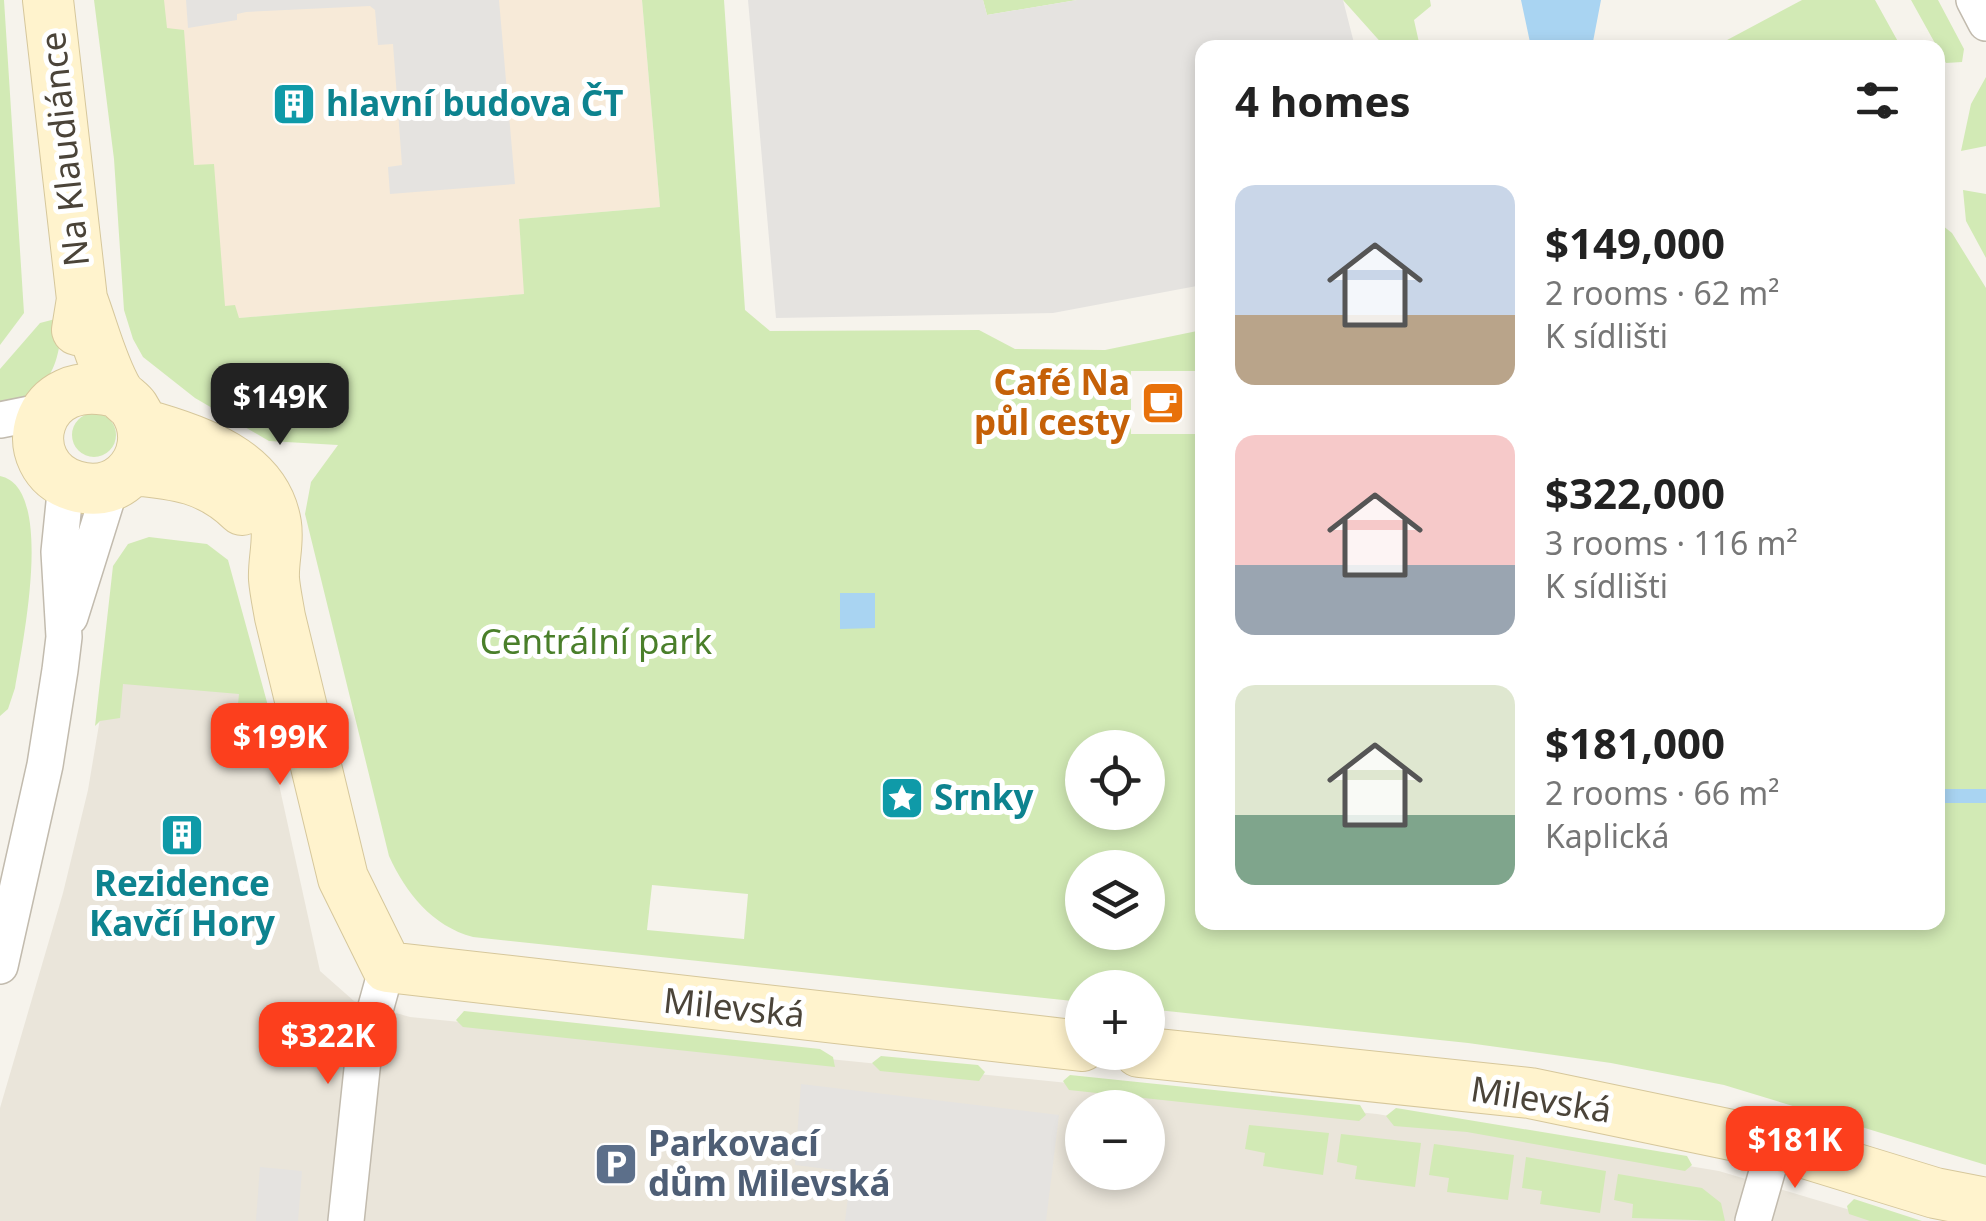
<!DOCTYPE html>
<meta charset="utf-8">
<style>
body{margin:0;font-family:"Noto Sans",sans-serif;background:#f2f2f2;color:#222;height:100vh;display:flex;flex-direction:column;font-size:38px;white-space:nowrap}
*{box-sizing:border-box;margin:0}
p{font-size:32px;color:#767676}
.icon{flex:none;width:55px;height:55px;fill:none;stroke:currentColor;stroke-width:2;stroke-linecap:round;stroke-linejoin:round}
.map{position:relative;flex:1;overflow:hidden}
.panel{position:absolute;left:1195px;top:40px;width:750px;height:890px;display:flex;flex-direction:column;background:#fff;border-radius:20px;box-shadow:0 5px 15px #0003}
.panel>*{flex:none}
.buttons{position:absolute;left:1065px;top:730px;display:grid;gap:20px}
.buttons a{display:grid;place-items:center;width:100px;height:100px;border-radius:50%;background:#fff;box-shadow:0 5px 15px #0003;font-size:50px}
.price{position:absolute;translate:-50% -85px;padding:0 22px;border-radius:20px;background:#fc3f1d;color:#fff;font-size:32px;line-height:65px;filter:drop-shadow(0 2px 5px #0008)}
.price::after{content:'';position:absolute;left:50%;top:60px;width:30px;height:22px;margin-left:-15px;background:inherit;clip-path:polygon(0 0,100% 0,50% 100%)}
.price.selected{background:#222;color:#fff}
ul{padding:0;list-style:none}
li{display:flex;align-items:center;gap:30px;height:250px;padding:0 40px}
li span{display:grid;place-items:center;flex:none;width:280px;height:200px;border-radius:20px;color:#555}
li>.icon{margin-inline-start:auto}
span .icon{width:120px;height:120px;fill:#fffc;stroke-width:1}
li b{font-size:42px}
h2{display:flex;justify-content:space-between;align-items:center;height:120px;padding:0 40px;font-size:42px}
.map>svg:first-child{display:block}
.residential{fill:#eae5da;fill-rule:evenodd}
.commercial{fill:#f7ead8}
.green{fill:#d2eab5;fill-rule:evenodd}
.parking{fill:#e5e3e0}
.water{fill:#a9d4f2}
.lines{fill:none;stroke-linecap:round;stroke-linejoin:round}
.street-casing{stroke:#c2bbae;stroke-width:38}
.secondary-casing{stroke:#d6c79b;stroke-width:52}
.street{stroke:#fff;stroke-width:35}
.secondary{stroke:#fff3cd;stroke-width:50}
.labels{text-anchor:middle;stroke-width:10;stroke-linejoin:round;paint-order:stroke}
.culture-label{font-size:35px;font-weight:bold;fill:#0d838f;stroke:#fff;text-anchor:start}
.street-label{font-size:35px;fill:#4b4439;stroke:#fff}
.food-label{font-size:35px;font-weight:bold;fill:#c56008;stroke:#fff;text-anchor:end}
.park-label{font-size:35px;fill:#4a7f2a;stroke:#fff}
.service-label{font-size:35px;font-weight:bold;fill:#4e5e75;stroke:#fff;text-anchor:start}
</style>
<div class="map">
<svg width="1986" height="1221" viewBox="0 0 1986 1221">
<rect width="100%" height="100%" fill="#f6f3ec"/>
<path class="residential" d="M109,665l135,12 34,103 42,191 34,30 56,16 967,97 342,57 168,50h-1887v-113l63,-215 25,-103zM1082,1108h66v64h-66z"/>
<path class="commercial" d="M144,0h498l18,207 -141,12 6,75 -286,24 -48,-3z"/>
<path class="green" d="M0,0h4l20,313 -24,32z
M94,0h70l3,28 17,2 10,135 20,-1 11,142 10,-1 4,13 285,-24 -5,-75 141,-12 -18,-207h82l21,310 25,21 209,-1 36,19 90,1 97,-20v592h736v-119h48v362l-262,-80 -113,-22 -143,-20 -320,-34v-21h-66v14l-609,-65c-41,-11 -67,-44 -84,-81l-84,-342 6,-32 27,-37 -69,-4 -74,-43 -52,-41 -10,-18 -9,-29 -10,-151zM1131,371h65v63h-65zM1082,748h66v64h-66zM1082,868h66v64h-66zM652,885l96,9 -4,45 -97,-9z
M983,0h94l-90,15z
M1343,0h87l1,6 -17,14 6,27h-35z
M1802,0h73l26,47h-187z
M1911,0h27l26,49 -2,13 -16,1z
M1986,77v69l-25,5 10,-47z
M1963,190l23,4v64l-20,-37z
M1938,222l14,11 34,55v501h-48z
M63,317c-5,55 -12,72 -63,92v-40l40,-46z
M72 435a22 22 0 1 1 44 0a22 22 0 1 1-44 0Z
M0,476c56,11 22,170 15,212l-7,21 -8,7z
M149,537l58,7 21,16 51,186 -12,-12 -31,-7 3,-33 -116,-10 -3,34 -20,3 -5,5 18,-160 15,-22z
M464,1011l356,38 13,8 2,10 -372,-40 -7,-7z
M881,1056l97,9 7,7 -6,9 -99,-10 -8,-8z
M1070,1075l290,30 6,10 -7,6 -290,-31 -6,-9z
M1396,1108l291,48 5,9 -7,6 -218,-39 -73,-6 -8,-10z
M1249,1125l80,8 -6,42 -60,-9 2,-13 -20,-4z
M1341,1134l80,9 -6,44 -60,-8 2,-13 -20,-4z
M1434,1144l80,11 -6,45 -61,-8 2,-14 -20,-3z
M1526,1157l80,14 -6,42 -60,-9 2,-13 -20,-3z
M1618,1174l84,14 19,15 4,18 -93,-3 1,-14 -19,-4z
M1854,1199l68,22h-52l-21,-7 -2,-8z"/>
<path class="parking" d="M186,0h313l16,184 -125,10 -2,-27 14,-2 -9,-121 -15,1 -3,-35 -5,-4 -124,6 -9,2v6l-49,8z
M748,0h235l4,15 90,-15h266l12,47 -153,1v237l-149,28 -277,5z
M801,1084l258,31 -13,106h-201l6,-49 -56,-7z
M260,1167l42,4 -4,50h-42z"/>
<path class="water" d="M1521,0h80l-9,47h-61z
M840,593h35v35l-35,1z
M1938,789h48v14h-48z"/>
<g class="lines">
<g class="street-casing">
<path id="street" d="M1974,0l12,23
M0,420l45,-9
M70,617l41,-131
M0,966l45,-201 15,-95 4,-33 -5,-85 7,-69
M346,1221l18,-171 23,-83
M1753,1221l22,-77"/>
</g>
<g class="secondary-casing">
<path id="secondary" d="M48,0l34,299 -5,31
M82,299c11,29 20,66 36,93 4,6 12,10 16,16 15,22 11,52 -9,69 -15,13 -33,14 -50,9 -63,-19 -43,-119 44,-93
M142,424c55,15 124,38 134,100 3,18 -3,37 -2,55 1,12 4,26 6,38l63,261 44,89 695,79
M132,470c45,4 77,8 110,40
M1139,1052l391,41 245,51 160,49 51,10"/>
</g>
<use href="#street" class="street"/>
<use href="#secondary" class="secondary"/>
</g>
<defs>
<g id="building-square" transform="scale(2.25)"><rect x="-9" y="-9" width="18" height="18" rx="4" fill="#0f9aa8" stroke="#fff"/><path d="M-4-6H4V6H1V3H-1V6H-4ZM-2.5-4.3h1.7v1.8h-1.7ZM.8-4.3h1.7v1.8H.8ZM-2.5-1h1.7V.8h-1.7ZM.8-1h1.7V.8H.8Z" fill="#fff"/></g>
<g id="cafe-square" transform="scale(2.25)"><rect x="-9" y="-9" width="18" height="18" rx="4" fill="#e8710a" stroke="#fff"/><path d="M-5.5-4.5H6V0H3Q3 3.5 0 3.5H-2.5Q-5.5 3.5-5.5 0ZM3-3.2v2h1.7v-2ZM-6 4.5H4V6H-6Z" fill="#fff"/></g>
<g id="sight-square" transform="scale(2.25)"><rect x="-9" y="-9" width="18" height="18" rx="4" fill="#0f9aa8" stroke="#fff"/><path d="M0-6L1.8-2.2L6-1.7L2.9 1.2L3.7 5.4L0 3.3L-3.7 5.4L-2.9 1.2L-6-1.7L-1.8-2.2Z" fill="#fff"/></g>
<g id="parking-square" transform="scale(2.25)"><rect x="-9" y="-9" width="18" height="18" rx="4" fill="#5c6f8a" stroke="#fff"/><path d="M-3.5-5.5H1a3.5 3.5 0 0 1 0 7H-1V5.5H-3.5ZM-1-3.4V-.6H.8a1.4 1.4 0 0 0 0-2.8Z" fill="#fff"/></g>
</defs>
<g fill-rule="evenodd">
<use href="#building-square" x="294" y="104"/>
<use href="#cafe-square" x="1163" y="403"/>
<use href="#sight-square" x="902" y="798"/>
<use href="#building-square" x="182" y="835"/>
<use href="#parking-square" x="616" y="1164"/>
</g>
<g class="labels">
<g class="culture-label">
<text x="326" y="116">hlavní budova ČT</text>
<text x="934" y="810">Srnky</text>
<text x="182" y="896" text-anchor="middle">Rezidence<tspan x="182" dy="40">Kavčí Hory</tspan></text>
</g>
<g class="street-label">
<text transform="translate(65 149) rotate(-96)" y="12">Na Klaudiánce</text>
<text transform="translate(734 1008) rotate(6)" y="12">Milevská</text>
<text transform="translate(1541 1100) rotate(9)" y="12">Milevská</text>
</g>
<g class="food-label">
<text x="1130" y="395">Café Na<tspan x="1130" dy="40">půl cesty</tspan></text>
</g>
<g class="park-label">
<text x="596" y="654">Centrální park</text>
</g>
<g class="service-label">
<text x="648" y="1156">Parkovací<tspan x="648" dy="40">dům Milevská</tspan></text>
</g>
</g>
</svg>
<div class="buttons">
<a><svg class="icon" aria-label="locate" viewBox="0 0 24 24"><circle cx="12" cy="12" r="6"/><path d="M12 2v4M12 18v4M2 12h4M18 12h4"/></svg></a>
<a><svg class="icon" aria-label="layers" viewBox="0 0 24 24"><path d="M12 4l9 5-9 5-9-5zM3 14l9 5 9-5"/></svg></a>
<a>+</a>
<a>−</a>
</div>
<b class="price selected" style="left:280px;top:448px">$149K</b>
<b class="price" style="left:280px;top:788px">$199K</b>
<b class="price" style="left:328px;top:1087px">$322K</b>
<b class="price" style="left:1795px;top:1191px">$181K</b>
<section class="panel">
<h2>4 homes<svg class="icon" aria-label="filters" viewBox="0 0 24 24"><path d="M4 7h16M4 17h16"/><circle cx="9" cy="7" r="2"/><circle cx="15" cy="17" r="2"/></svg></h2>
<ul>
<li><span style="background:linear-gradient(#c9d6e8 65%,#b9a48a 0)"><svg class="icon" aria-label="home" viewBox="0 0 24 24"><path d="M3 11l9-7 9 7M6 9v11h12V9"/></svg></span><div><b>$149,000</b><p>2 rooms · 62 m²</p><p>K sídlišti</p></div></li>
<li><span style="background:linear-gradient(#f6c9c9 65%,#9aa5b1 0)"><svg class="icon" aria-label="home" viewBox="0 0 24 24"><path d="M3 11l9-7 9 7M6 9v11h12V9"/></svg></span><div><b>$322,000</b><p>3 rooms · 116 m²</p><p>K sídlišti</p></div></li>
<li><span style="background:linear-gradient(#dfe7d0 65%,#7fa58c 0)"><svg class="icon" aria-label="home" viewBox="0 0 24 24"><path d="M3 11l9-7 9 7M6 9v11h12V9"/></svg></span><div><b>$181,000</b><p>2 rooms · 66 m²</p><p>Kaplická</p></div></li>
</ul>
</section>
</div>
